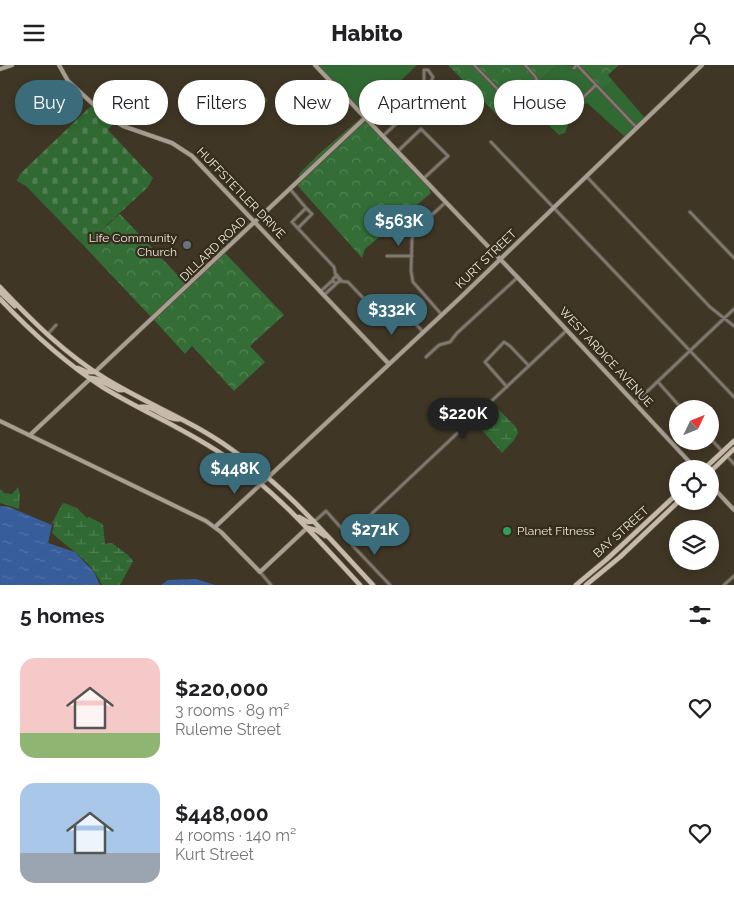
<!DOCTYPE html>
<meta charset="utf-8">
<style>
body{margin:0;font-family:Raleway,sans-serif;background:#f2f2f2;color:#202124;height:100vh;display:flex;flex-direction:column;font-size:19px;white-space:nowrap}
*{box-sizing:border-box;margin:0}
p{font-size:16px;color:#757577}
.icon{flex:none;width:28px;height:28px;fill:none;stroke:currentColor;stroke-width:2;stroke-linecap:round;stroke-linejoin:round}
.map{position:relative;height:520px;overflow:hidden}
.details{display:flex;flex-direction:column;background:#fff;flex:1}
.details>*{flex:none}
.banner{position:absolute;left:15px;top:15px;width:705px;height:45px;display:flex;gap:10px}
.needle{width:32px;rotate:47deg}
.controls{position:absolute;left:669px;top:335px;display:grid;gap:10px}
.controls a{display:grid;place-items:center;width:50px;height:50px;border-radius:50%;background:#fff;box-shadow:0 2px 8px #0003;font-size:25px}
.price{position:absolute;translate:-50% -42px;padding:0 11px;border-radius:18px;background:#3a6c7b;color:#fff;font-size:16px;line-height:32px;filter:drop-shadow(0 1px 2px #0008)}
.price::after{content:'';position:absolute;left:50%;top:30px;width:15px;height:11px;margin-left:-8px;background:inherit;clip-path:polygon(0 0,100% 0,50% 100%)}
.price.current{background:#222;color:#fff}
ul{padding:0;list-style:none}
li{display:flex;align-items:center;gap:15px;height:125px;padding:0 20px}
li span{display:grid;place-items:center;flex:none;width:140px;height:100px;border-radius:15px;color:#555}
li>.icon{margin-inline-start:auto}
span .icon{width:60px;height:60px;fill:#fffc;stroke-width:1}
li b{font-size:21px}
h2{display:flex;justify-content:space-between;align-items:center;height:60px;padding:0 20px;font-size:21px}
.tag{padding:0 18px;border-radius:22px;background:#fff;box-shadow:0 2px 8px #0003;font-size:18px;line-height:45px}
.tag.current{background:#3a6c7b;color:#fff}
header{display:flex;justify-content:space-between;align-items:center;height:65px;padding:0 20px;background:#fff;font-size:22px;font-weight:800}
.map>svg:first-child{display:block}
.grass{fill:#316933}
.forest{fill:url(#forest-crowns)}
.wetland{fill:url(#wetland-marsh)}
.cemetery{fill:url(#cemetery-stones)}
.water{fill:url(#water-ripples)}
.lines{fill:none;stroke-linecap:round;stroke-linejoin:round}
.street-casing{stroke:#5b5242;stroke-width:4.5}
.secondary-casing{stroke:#5b5242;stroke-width:5.5}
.primary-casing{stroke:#5b5242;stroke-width:6}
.street{stroke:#807972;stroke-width:2.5}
.secondary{stroke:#a89e92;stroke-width:4}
.primary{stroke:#c7baab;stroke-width:4.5}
.worship-dot{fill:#6b7280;stroke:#352c1b;stroke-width:2}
.leisure-dot{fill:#2e9e5b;stroke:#352c1b;stroke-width:2}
.labels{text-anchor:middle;stroke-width:4.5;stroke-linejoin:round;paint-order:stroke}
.street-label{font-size:12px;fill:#ece7dc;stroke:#352c1b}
.poi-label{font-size:12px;fill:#ece7dc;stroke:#352c1b;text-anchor:end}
</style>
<header><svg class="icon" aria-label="menu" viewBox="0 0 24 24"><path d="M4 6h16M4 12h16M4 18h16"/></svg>Habito<svg class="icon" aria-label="person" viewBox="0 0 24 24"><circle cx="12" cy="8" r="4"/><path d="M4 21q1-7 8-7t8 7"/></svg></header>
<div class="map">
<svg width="734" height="520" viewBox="0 0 734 520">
<defs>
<pattern id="forest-crowns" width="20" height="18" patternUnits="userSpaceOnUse" patternTransform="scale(1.25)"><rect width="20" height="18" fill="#346e36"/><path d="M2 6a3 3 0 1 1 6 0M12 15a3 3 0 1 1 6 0" fill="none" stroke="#528352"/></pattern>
<pattern id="wetland-marsh" width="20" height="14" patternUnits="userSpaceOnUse" patternTransform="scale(1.25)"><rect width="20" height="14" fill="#316933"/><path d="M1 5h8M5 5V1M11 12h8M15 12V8" fill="none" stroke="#4f7e50"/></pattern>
<pattern id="cemetery-stones" width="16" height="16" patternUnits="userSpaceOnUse" patternTransform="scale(1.25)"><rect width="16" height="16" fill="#316933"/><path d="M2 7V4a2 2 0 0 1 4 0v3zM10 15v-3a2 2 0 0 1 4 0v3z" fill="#4f7e50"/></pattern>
<pattern id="water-ripples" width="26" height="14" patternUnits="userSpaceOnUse" patternTransform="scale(1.25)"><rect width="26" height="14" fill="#375d9a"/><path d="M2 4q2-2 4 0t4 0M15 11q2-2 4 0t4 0" fill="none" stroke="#5474a8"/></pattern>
</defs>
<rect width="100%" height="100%" fill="#3f3625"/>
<path class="grass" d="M318,0h99l-52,50z
M557,0c33,0 22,4 44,21l12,-5 32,37 -20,19 -38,-34 -4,2 -15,20 -3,8 -6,2 -38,-36z
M260,27l8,8 -14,15 -9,-9z"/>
<path class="forest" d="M448,0h109l-57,53z
M577,0h42l-11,10 5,6 -12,6c-9,-8 -13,-17 -24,-22z
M362,52l1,1 -64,61v-5l21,-21z
M365,55l64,68 2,5 -66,56 -3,9 -64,-72v-3z
M120,149l67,71 -36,32 -67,-71z
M225,188l59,62 -34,31 15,16 -31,29 -42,-45 -7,8 -31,-34z"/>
<path class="wetland" d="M496,342l20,20 2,6 -4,7 -12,13 -19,-22 -7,-4 4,-7z
M18,422l2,7 -1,15 -19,-6v-14l4,4 8,1z
M64,438l13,5 10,10 2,-1 14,7 2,20 7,-1 16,12 5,6 -13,24h-18c-12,-26 -31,-34 -50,-52l2,-8 -2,-2 10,-19z"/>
<path class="cemetery" d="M91,41l22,18 -5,6 45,48 -5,9 -64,59 -58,-60 -9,-5 3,-7z"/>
<path class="water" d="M0,441l9,1 43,18 -4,18 27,9 19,20 6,13h-100z
M196,514l19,6h-54l7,-5z"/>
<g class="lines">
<g class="street-casing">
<path id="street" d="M474,0l38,39 25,-24 -2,-4 -10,-11
M574,3l3,-3 60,63
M558,51l3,3 35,-34
M383,71l32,-30 8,-6 10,-23 -5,-7h-4v11l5,7
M491,77l243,255
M398,86l23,-22 27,27 -25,23
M587,112l123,130 24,19
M290,124l16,19
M690,147l44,46
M298,163l14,-14 -6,-6 -14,14 42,45 2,10
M387,191h25
M335,208l7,8
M333 215a3 3 0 1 1 6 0a3 3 0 1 1-6 0Z
M339,216l9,1 37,39 5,6 16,-14 -6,-6 -15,14
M321,226l12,-11
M324,230l12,-11
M406,248l17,19
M442,250l-29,-33 -2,-11 1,-32 2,-6 11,-12 20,-18
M47,270l9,-10
M426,292l13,-12 11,-3 7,-9 61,-56
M658,317l24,27
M507,322l-22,-25 19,-20 6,4 19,20
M635,338l99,-94
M710,373l12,13
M727,391l7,8
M315,456l11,-10 18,20 9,15 37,39
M347,472l220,-207
M260,507l11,13
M724,520l10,-9"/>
</g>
<g class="secondary-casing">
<path id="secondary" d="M59,0l9,16 38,35 17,10 49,17 20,13 197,208
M315,0l207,217 174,187
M0,4l12,-4
M95,307l270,-254
M0,356l206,100 15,11 39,40 47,-44
M30,370l60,-56
M710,419l24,26
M215,462l246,-230 241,-232"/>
</g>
<g class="primary-casing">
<path id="primary" d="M0,222c32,34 65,67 106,92 41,25 86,42 125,70 55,38 97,88 142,136
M0,227l15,14
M0,234c32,34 65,64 104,89 41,25 86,43 125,71 50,35 90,82 131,126
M78,303l9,4h8
M91,313l6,1 22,11h4
M140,342c14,-3 25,14 40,12
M704,404l30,-28
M710,407l24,-23
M299,452l9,5 6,-1
M308,463l8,2 9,6
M576,520l30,-25 72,-67
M586,520l34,-28 59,-56"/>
</g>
<use href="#street" class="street"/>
<use href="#secondary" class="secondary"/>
<use href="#primary" class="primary"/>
</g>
<circle class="worship-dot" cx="187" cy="180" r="5"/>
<circle class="leisure-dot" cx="507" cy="466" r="5"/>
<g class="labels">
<g class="street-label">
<text transform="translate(241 128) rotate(46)" y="4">HUFFSTETLER DRIVE</text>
<text transform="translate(213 184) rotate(-44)" y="4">DILLARD ROAD</text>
<text transform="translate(486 194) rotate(-44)" y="4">KURT STREET</text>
<text transform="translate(606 292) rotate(47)" y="4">WEST ARDICE AVENUE</text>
<text transform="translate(621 467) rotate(-42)" y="4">BAY STREET</text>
</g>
<g class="poi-label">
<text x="177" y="177">Life Community<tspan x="177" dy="14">Church</tspan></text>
<text x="517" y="470" text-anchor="start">Planet Fitness</text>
</g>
</g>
</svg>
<div class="controls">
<a><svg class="needle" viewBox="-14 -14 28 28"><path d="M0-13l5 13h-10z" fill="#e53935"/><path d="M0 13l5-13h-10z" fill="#757577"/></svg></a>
<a><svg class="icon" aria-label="locate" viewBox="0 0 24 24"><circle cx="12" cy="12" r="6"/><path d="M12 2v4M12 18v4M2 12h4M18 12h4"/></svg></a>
<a><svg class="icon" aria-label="layers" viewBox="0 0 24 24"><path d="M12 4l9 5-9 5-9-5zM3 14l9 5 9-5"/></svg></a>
</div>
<b class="price" style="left:399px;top:182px">$563K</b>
<b class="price" style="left:392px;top:271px">$332K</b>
<b class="price current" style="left:463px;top:375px">$220K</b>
<b class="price" style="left:235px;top:430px">$448K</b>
<b class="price" style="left:375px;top:491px">$271K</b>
<div class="banner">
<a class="tag current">Buy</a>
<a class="tag">Rent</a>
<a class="tag">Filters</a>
<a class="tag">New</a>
<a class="tag">Apartment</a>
<a class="tag">House</a>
</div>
</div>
<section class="details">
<h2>5 homes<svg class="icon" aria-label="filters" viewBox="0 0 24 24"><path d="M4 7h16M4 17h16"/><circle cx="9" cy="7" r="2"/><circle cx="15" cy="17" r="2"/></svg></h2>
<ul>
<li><span style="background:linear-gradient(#f6c9c9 75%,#8fb573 0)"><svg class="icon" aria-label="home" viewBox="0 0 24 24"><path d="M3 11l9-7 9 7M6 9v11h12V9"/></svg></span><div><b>$220,000</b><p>3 rooms · 89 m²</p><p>Ruleme Street</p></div><svg class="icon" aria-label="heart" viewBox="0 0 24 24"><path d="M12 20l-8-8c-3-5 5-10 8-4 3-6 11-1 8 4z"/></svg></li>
<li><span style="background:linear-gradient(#a9c7e8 70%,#9aa5b1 0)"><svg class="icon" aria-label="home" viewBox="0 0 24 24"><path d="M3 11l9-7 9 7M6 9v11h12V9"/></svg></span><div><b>$448,000</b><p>4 rooms · 140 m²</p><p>Kurt Street</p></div><svg class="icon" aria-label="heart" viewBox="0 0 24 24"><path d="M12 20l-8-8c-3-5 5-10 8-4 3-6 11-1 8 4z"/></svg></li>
</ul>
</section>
